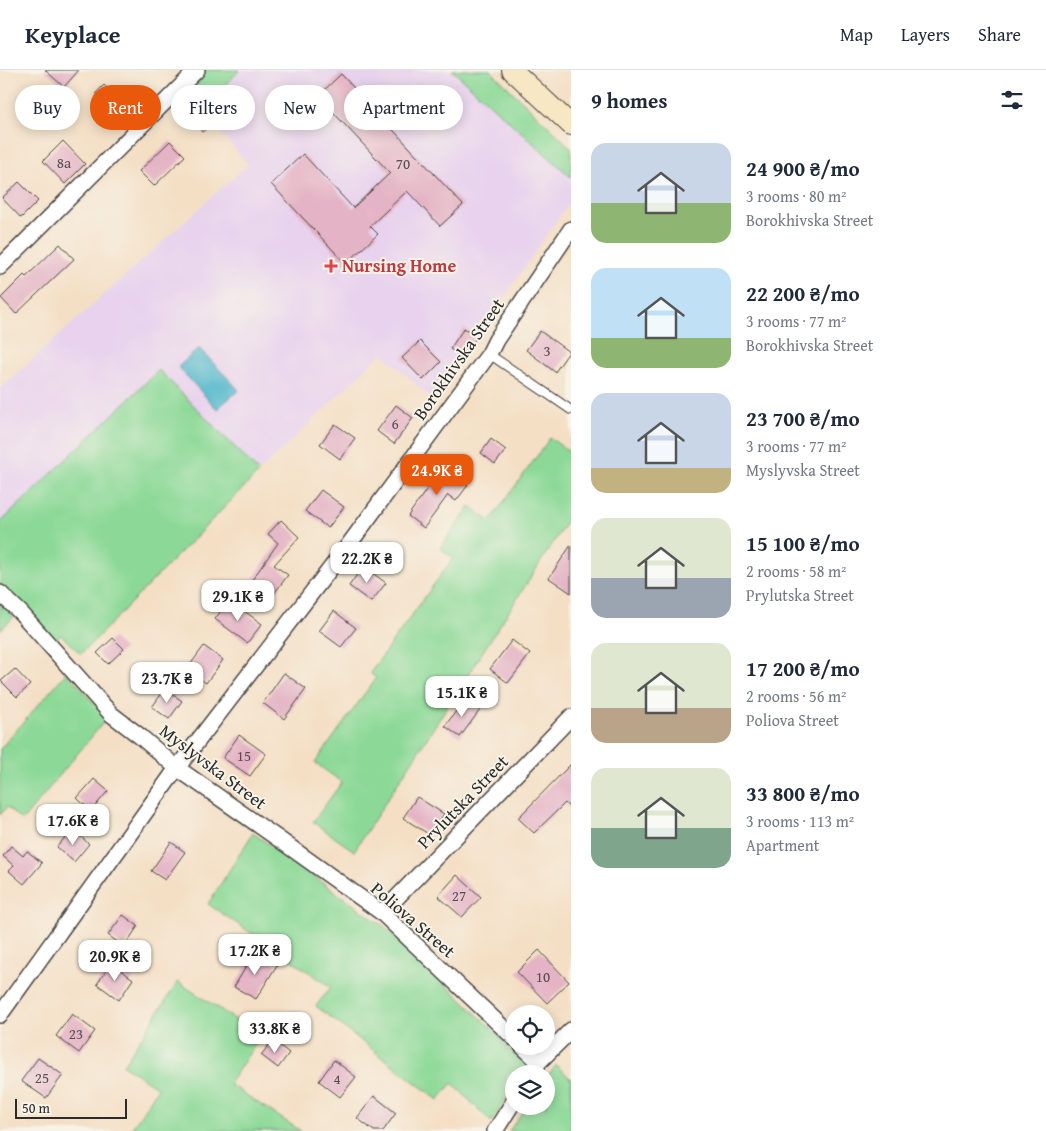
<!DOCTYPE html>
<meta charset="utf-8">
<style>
body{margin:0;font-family:"Gentium Book Plus",serif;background:#f2f2f3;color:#1f2937;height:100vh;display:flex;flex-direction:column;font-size:19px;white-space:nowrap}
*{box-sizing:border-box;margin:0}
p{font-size:16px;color:#747a83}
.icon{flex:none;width:28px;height:28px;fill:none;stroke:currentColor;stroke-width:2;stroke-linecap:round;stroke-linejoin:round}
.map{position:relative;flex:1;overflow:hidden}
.side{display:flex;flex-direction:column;background:#fff;width:475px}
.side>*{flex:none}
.top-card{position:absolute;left:15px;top:15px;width:475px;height:45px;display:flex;gap:10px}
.tools{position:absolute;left:505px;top:935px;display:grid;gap:10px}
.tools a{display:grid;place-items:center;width:50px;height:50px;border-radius:50%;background:#fff;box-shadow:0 2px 12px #0003;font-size:25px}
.scale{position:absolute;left:15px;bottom:12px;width:112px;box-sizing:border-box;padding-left:5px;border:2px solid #2b2b2b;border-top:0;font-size:14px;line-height:18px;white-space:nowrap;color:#2b2b2b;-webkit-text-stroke:4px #f7f3e8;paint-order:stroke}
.price{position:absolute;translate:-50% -42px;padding:0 11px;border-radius:10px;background:#fff;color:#222;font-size:16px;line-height:32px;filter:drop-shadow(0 1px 2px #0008)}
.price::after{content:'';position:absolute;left:50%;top:30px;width:15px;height:11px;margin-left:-8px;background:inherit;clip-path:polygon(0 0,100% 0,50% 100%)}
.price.current{background:#ea580c;color:#fff}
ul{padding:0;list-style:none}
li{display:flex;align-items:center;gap:15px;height:125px;padding:0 20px}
li span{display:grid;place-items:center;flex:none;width:140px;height:100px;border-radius:15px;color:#555}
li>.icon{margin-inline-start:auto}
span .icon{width:60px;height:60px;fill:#fffc;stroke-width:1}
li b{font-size:21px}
h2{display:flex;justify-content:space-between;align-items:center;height:60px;padding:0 20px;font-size:21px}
.chip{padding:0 18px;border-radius:22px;background:#fff;box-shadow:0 2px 12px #0003;font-size:18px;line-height:45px}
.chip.current{background:#ea580c;color:#fff}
header{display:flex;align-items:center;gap:30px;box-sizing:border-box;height:70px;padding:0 25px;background:#fff;border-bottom:1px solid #e0e1e3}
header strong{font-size:24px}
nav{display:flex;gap:28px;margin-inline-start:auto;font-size:18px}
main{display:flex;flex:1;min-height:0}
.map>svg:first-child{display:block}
.built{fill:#e8d2ee}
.green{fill:#8cd997;stroke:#5c8261}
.water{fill:#4eb6cc;stroke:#3c707c}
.building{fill:#e4b3c5}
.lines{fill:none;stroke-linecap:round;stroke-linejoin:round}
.lane-casing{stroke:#494642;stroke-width:10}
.street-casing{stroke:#494642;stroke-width:18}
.secondary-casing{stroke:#494642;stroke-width:22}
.lane{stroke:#fff;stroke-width:8}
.street{stroke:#fff;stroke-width:15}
.secondary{stroke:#f7e8c3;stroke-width:20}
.health-dot{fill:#e0444e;stroke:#f7f3e8;stroke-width:2}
.labels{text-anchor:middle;stroke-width:4;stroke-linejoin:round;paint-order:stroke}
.number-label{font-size:15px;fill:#594d52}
.health-label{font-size:18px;font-weight:bold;fill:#be3a42;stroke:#f7f3e8;text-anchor:start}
.street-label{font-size:18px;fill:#2b2b2b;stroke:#f7f3e8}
</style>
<header>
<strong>Keyplace</strong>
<nav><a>Map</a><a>Layers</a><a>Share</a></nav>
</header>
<main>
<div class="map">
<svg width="571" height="1061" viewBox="0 0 571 1061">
<rect width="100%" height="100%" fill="#f7f3e8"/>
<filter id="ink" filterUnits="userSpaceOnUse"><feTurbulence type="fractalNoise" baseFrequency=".02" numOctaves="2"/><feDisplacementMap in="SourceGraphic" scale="10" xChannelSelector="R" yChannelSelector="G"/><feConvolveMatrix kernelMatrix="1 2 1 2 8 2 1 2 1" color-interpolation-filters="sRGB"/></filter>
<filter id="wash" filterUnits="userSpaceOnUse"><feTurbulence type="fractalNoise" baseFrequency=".0096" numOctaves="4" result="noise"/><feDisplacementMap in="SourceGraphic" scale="20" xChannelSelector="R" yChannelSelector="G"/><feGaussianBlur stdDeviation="1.12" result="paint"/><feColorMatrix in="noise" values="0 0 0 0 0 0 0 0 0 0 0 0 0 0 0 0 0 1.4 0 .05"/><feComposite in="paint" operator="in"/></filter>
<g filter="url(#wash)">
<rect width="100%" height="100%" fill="#f4dfc5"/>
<path class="built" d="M240,0h212l119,107v23l-138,200 -51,-47 -123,119 -100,-102 -159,153v-134l248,-225 -48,-54z"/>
<path class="green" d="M205,0h35l-40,40 -12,-14 -1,-9z
M452,0h38l81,78v29z
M159,300l100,102 -178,182 -20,-19 -7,7 -26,-30 -28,-27v-62z
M550,368l21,15v62l-217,336 -41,-29 29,-40 -27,-19 61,-85 -6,-5 83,-115 -13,-10 30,-41 20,14z
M0,532l14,15 -14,13z
M67,602l40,46 -85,103 -15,-14 -7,8v-66z
M253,763l132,94 144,137 -6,10h-9v13l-23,35 -39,-39 -14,17 -122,-94 15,-19 -123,-83z
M178,912l83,54 -32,48 72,47h-171l28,-43 -35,-23z
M556,995l15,14v52h-62l18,-25h19v-27z"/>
<path class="water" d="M199,278l40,42 -22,19 -39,-42z"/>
<g id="blocks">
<path class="building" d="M45,0h34l-15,17z
M341,4l122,131 -23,21 -33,-35 -37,35 8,8 -32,30 -75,-80 32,-30 50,54 37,-35 -72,-77z
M104,15l18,18 -9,8 -17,-18z
M200,40l12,14 -10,8 -12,-14z
M63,71l22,23 -20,20 -22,-23z
M170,71l15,15 -31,30 -15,-15z
M19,112l19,19 -17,17 -19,-20z
M60,174l14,15 -58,55 -15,-16 23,-23 2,2z
M464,258l13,9 -15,20 -12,-8z
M540,261l29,21 -14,20 -29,-22z
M420,271l21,21 -18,18 -21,-22z
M396,335l17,13 -19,26 -17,-13z
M335,354l20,14 -15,21 -20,-15z
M491,369l15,11 -11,14 -14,-11z
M443,396l25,19 -12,16 -8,-6 -24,33 -16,-12z
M321,420l23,17 -16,21 -23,-17z
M281,450l18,17 -25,28 14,10 -15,20 -21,-15 26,-37 -10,-9z
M571,475v48l-22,-15z
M363,496l23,17 -15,19 -22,-16z
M229,530l33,24 -15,19 -32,-24z
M334,541l22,17 -15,19 -22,-16z
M113,568l11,11 -16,15 -11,-11z
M512,570l18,14 -22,29 -18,-14z
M204,576l19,14 -17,23 -19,-14z
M15,599l15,16 -13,12 -16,-16z
M284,603l22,16 -22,30 -21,-16z
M165,619l17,12 -13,18 -17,-12z
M465,629l15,11 -20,27 -15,-11z
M239,665l27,19 -16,22 -27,-18z
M571,694v45l-6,-6 -31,30 -16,-15z
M94,709l14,12 -17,20 -14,-13z
M417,727l27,17 -14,21 -27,-17z
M72,759l17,15 -15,18 -17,-15z
M171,772l14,10 -20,28 -14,-9z
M11,776l12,10 4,-5 15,12 -18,21 -15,-13 5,-5 -11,-10z
M457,805l24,22 -19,20 -24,-21z
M123,845l15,11 -14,21 -16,-12z
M539,880l30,32 -22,21 -30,-31z
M255,882l22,13 -21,34 -22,-12z
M111,893l22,16 -14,21 -22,-16z
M72,944l23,17 -16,22 -23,-17z
M273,970l16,13 -11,15 -17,-13z
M38,988l25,17 -17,23 -25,-17z
M334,990l22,17 -16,20 -21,-16z
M374,1026l22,17 -13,18h-9l-17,-13z"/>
</g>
</g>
<g filter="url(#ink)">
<use href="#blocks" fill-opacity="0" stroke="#494642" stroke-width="1"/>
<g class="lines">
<g class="lane-casing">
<path id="lane" d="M489,284l82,56"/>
</g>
<g class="street-casing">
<path id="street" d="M0,197l197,-197
M0,523l21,20 90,101 30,23 36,31 103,72 102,73 132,125
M382,843l189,-196
M0,945l177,-247 173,-225 139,-189 7,-14 75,-111
M522,976l17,16
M531,1004l8,-12 32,-32
M495,1061l19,-30"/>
</g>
<g class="secondary-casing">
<path id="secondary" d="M512,0l59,55"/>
</g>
<use href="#lane" class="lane"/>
<use href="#street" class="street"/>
<use href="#secondary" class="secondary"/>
</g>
</g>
<path class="health-dot" d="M328.5 188.5h5v5h5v5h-5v5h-5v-5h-5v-5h5z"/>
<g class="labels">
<g class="number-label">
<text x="64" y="98">8а</text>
<text x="403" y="99">70</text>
<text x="547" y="286">3</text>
<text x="395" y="359">6</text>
<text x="244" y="691">15</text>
<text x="459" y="831">27</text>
<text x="543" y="912">10</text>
<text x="76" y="969">23</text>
<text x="42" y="1013">25</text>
<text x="337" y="1014">4</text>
</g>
<g class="health-label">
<text x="342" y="202">Nursing Home</text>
</g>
<g class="street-label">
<text transform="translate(459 289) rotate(-55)" y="6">Borokhivska Street</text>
<text transform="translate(213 697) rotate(37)" y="6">Myslyvska Street</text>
<text transform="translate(463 732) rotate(-46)" y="6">Prylutska Street</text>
<text transform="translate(413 850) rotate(41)" y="6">Poliova Street</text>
</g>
</g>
</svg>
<div class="tools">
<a><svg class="icon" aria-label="locate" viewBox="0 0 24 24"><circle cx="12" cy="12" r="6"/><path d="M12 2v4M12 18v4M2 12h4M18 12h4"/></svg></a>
<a><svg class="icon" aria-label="layers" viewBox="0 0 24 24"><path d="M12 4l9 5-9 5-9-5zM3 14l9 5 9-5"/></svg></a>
</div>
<div class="scale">50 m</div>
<b class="price current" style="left:437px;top:426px">24.9K ₴</b>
<b class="price" style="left:367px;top:514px">22.2K ₴</b>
<b class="price" style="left:238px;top:552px">29.1K ₴</b>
<b class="price" style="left:167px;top:634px">23.7K ₴</b>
<b class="price" style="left:462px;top:648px">15.1K ₴</b>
<b class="price" style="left:73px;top:776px">17.6K ₴</b>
<b class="price" style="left:255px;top:906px">17.2K ₴</b>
<b class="price" style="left:115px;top:912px">20.9K ₴</b>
<b class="price" style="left:275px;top:984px">33.8K ₴</b>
<div class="top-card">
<a class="chip">Buy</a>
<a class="chip current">Rent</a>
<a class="chip">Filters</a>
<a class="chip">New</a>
<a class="chip">Apartment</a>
</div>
</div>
<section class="side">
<h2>9 homes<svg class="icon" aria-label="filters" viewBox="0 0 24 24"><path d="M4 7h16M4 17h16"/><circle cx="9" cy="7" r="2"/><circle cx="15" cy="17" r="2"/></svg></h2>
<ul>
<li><span style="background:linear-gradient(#c9d6e8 60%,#8fb573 0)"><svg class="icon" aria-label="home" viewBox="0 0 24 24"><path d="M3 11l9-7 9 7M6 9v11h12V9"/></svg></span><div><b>24 900 ₴/mo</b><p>3 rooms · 80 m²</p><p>Borokhivska Street</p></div></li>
<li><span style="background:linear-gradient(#bfe0f5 70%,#8fb573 0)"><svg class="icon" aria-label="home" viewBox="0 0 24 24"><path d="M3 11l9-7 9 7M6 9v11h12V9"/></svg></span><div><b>22 200 ₴/mo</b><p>3 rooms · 77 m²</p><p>Borokhivska Street</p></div></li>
<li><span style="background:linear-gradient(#c9d6e8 75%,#c2b280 0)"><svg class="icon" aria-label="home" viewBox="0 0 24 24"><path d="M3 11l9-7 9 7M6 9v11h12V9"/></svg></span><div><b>23 700 ₴/mo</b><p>3 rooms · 77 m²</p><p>Myslyvska Street</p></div></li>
<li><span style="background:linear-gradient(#dfe7d0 60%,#9aa5b1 0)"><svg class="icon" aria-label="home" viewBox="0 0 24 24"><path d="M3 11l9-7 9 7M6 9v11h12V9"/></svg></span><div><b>15 100 ₴/mo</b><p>2 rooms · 58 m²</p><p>Prylutska Street</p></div></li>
<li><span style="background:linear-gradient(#dfe7d0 65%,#b9a48a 0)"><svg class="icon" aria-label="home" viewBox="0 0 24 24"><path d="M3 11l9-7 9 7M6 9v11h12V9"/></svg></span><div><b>17 200 ₴/mo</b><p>2 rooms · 56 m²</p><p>Poliova Street</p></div></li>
<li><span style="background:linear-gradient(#dfe7d0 60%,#7fa58c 0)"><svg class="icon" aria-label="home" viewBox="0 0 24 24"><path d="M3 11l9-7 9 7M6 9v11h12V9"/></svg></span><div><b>33 800 ₴/mo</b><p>3 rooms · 113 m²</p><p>Apartment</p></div></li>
</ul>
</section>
</main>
